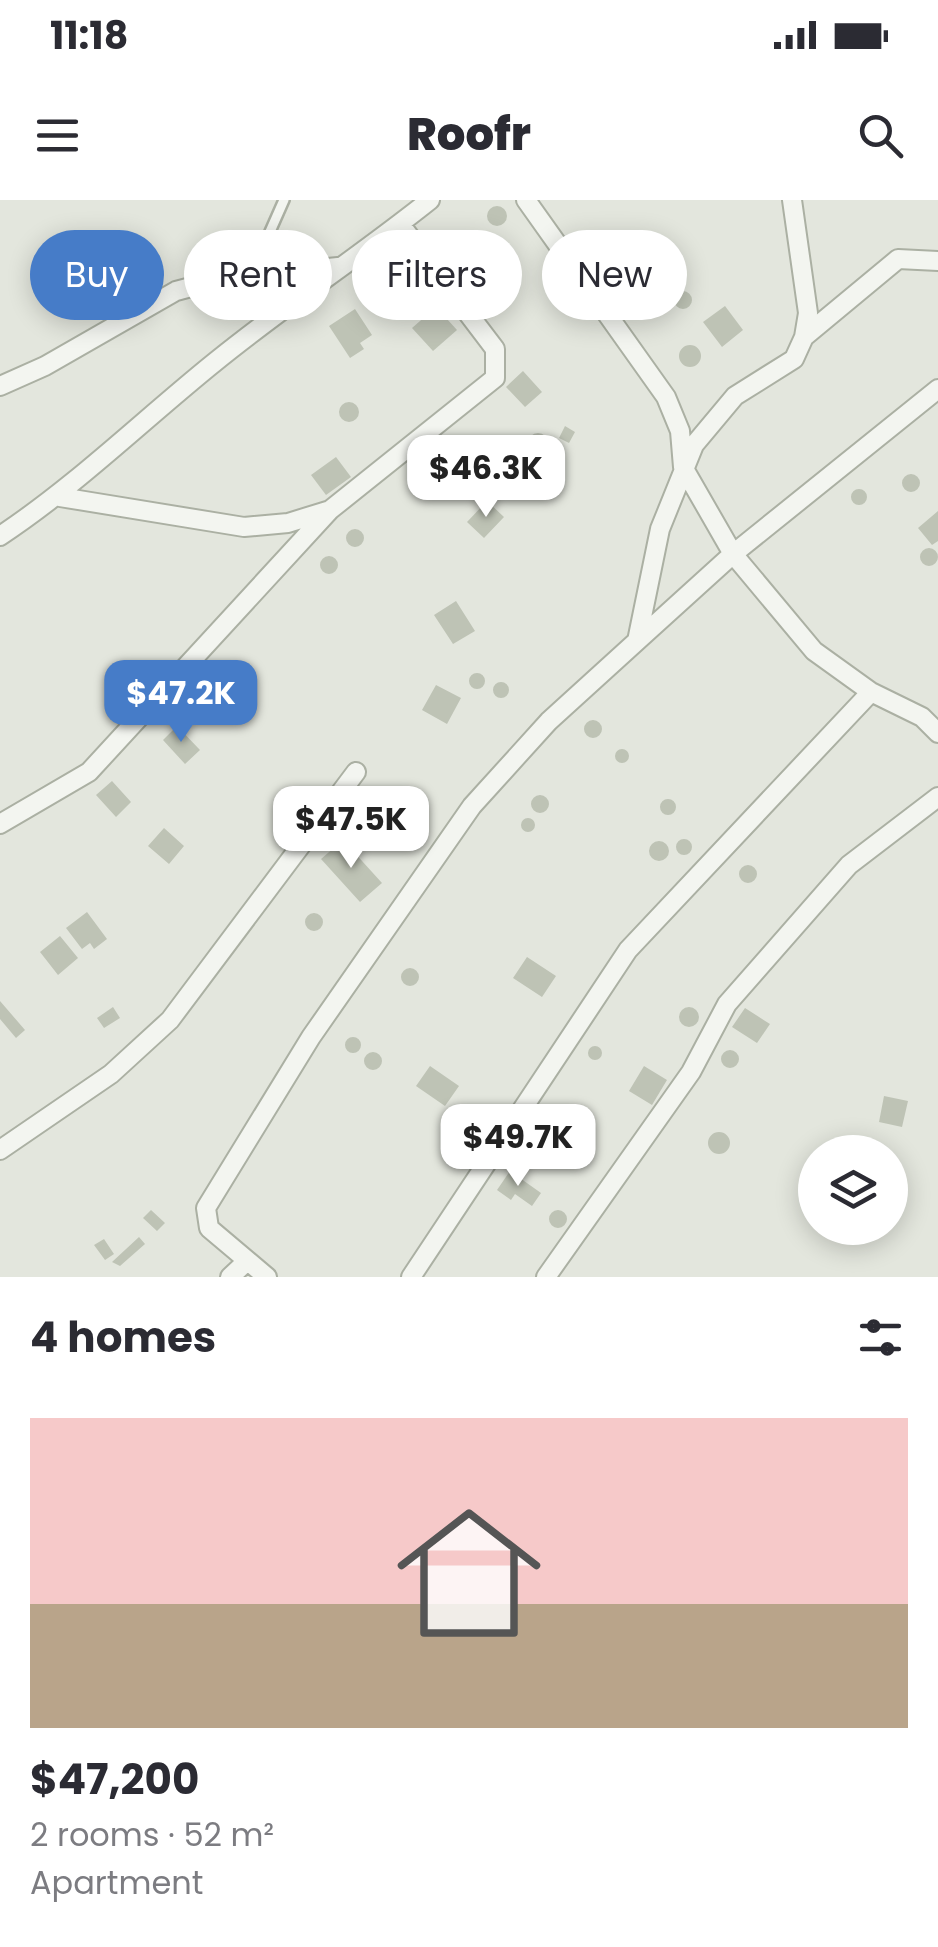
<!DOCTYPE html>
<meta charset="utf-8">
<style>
body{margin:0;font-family:Poppins,sans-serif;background:#f2f2f3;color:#2b2b33;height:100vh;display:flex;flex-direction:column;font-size:38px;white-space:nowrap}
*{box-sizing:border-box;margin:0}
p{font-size:32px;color:#7c7c81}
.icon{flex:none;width:55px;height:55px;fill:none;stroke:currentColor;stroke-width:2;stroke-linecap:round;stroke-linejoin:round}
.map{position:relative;height:1077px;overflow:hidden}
.panel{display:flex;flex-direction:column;background:#fff;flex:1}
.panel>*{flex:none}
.guide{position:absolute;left:30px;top:30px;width:880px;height:90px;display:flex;gap:20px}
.fabs{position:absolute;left:798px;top:935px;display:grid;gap:20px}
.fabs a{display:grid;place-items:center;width:110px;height:110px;border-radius:50%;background:#fff;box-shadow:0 5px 25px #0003;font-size:50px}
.price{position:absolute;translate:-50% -85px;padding:0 22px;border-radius:20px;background:#fff;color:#222;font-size:32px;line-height:65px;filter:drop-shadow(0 2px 5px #0008)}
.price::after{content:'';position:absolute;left:50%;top:60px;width:30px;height:22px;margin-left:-15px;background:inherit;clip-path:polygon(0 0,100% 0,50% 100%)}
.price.on{background:#467cc8;color:#fff}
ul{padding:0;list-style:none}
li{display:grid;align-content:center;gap:20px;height:530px;padding:0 30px}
li span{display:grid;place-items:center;height:310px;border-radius:0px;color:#555}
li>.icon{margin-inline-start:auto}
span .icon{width:180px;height:180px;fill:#fffc;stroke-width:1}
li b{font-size:42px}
h2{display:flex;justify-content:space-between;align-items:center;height:120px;padding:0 30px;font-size:42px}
.chip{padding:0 35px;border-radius:45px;background:#fff;box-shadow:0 5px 25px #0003;font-size:35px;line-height:90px}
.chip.on{background:#467cc8;color:#fff}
.status{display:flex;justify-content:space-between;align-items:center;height:70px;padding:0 50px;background:#fff;direction:ltr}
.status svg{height:28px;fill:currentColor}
header{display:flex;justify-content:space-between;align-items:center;height:130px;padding:0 30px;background:#fff;font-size:45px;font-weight:800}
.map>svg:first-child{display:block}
.building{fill:#bec3b5}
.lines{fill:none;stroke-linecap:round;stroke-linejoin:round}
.service-casing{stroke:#abb0a3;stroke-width:14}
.minor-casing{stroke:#abb0a3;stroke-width:22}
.service{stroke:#f3f5f0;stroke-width:9}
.minor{stroke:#f3f5f0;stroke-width:18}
</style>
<div class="status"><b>11:18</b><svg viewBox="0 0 49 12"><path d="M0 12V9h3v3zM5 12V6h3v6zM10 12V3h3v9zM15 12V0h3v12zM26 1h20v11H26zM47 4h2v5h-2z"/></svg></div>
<header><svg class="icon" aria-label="menu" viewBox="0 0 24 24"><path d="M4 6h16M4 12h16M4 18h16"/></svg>Roofr<svg class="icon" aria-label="search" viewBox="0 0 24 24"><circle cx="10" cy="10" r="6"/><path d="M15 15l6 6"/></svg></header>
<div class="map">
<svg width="938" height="1077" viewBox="0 0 938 1077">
<rect width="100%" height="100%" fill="#e3e6dd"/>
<path class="building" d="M487 16a10 10 0 1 1 20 0a10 10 0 1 1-20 0Z
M674 100a9 9 0 1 1 18 0a9 9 0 1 1-18 0Z
M725,106l18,24 -21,17 -19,-25z
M436,107l21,23 -24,21 -21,-23z
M355,109l17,26 -12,8 4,6 -14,9 -21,-32z
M679 156a11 11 0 1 1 22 0a11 11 0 1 1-22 0Z
M523,171l19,21 -17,15 -19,-20z
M339 212a10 10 0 1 1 20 0a10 10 0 1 1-20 0Z
M565,226l10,6 -6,11 -10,-5z
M528 243a10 10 0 1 1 20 0a10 10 0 1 1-20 0Z
M336,257l15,20 -25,18 -15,-20z
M902 283a9 9 0 1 1 18 0a9 9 0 1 1-18 0Z
M438 287a11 11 0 1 1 22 0a11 11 0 1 1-22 0Z
M851 297a8 8 0 1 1 16 0a8 8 0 1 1-16 0Z
M487,301l17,16 -20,21 -17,-16z
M938,311v30l-6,4 -14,-17z
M346 338a9 9 0 1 1 18 0a9 9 0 1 1-18 0Z
M920 357a9 9 0 1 1 18 0a9 9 0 1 1-18 0Z
M320 365a9 9 0 1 1 18 0a9 9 0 1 1-18 0Z
M456,401l19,30 -22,13 -19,-29z
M469 481a8 8 0 1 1 16 0a8 8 0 1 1-16 0Z
M493 490a8 8 0 1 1 16 0a8 8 0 1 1-16 0Z
M436,485l25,13 -14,26 -25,-14z
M584 529a9 9 0 1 1 18 0a9 9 0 1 1-18 0Z
M177,526l23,24 -15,14 -22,-24z
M615 556a7 7 0 1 1 14 0a7 7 0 1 1-14 0Z
M112,581l19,21 -15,15 -20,-22z
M531 604a9 9 0 1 1 18 0a9 9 0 1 1-18 0Z
M660 607a8 8 0 1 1 16 0a8 8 0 1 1-16 0Z
M521 625a7 7 0 1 1 14 0a7 7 0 1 1-14 0Z
M164,628l20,18 -15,18 -21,-18z
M676 647a8 8 0 1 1 16 0a8 8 0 1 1-16 0Z
M343,640l39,43 -22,19 -39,-43z
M649 651a10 10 0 1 1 20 0a10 10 0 1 1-20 0Z
M739 674a9 9 0 1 1 18 0a9 9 0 1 1-18 0Z
M87,712l20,27 -13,10 -4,-6 -8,6 -16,-21z
M305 722a9 9 0 1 1 18 0a9 9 0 1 1-18 0Z
M60,736l18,22 -20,17 -18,-23z
M527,757l29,19 -14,21 -29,-19z
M401 777a9 9 0 1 1 18 0a9 9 0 1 1-18 0Z
M0,801l25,29 -9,8 -16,-19z
M113,807l7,11 -16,10 -7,-10z
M679 817a10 10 0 1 1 20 0a10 10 0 1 1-20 0Z
M745,808l25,16 -13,19 -25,-16z
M345 845a8 8 0 1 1 16 0a8 8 0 1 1-16 0Z
M588 853a7 7 0 1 1 14 0a7 7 0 1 1-14 0Z
M721 859a9 9 0 1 1 18 0a9 9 0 1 1-18 0Z
M364 861a9 9 0 1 1 18 0a9 9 0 1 1-18 0Z
M430,866l29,20 -14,20 -29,-20z
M644,866l23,14 -15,25 -23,-14z
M884,896l24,5 -6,26 -23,-5z
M551 928a8 8 0 1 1 16 0a8 8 0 1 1-16 0Z
M708 943a11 11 0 1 1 22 0a11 11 0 1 1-22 0Z
M510,971l31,22 -9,13 -17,-12 -4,6 -14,-10z
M151,1010l14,13 -8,8 -14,-13z
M549 1019a9 9 0 1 1 18 0a9 9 0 1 1-18 0Z
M139,1037l6,7 -25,22 -8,-4z
M104,1039l10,15 -9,6 -11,-15z"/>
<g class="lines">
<g class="service-casing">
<path id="service" d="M227,76l38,-33 19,-43"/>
</g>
<g class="minor-casing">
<path id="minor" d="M526,0l140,197 14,34 3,36 50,87 81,97 57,41 51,25 16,16
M804,137l94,-78 40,2
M0,186l45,-20 131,-75 49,-13 113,-11
M60,297l184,30 44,-4 42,-13
M0,336c77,-51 143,-116 215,-174 70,-57 145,-106 215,-162
M637,441l96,-87 205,-165
M0,624l89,-52 241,-262 165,-132v-29l-95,-125
M0,950l111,-76 59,-54 186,-248
M230,1077l16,-15
M267,1077l-58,-49 -3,-20 105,-171 161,-231 77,-85 88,-80 23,-112 34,-84 41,-49 59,-37 10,-22 4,-24 -16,-113
M411,1077l217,-327 243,-258
M546,1077l145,-205 36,-68 122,-139 89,-68"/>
</g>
<use href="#service" class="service"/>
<use href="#minor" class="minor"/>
</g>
</svg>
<div class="fabs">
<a><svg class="icon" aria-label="layers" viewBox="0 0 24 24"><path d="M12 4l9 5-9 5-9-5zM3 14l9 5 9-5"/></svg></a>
</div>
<b class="price" style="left:486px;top:320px">$46.3K</b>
<b class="price on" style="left:181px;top:545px">$47.2K</b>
<b class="price" style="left:351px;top:671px">$47.5K</b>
<b class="price" style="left:518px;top:989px">$49.7K</b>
<div class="guide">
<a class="chip on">Buy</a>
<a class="chip">Rent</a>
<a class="chip">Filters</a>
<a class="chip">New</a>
</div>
</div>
<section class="panel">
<h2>4 homes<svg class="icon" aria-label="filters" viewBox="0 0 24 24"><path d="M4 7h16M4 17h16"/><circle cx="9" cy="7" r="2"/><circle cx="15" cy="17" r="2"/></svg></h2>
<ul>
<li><span style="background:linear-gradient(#f6c9c9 60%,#b9a48a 0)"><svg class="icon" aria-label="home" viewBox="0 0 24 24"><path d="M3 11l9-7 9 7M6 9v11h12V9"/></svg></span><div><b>$47,200</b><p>2 rooms · 52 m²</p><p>Apartment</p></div></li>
</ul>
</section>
